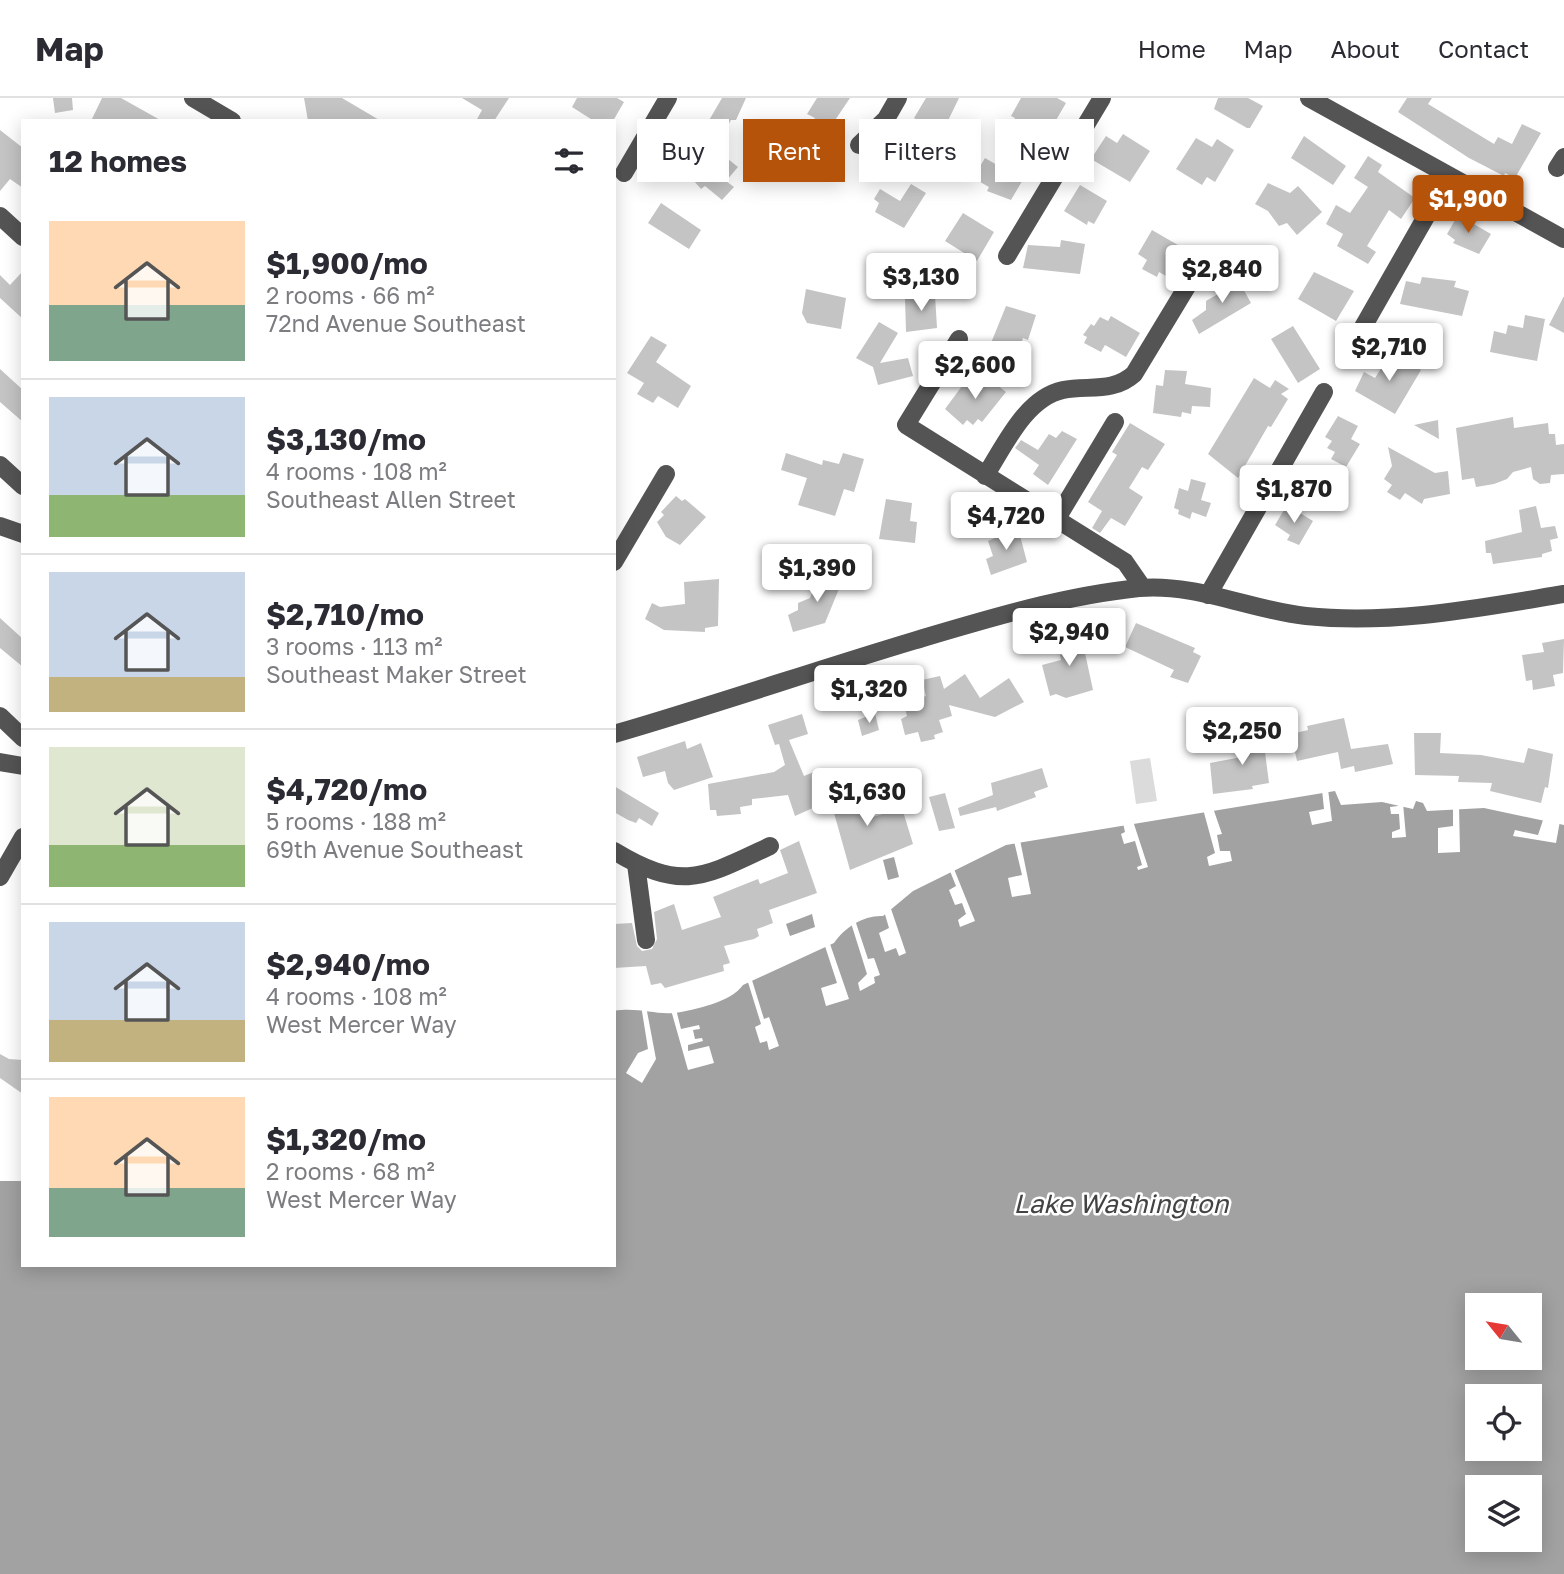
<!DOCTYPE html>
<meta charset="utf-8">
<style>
body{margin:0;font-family:"Golos Text",sans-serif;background:#f2f2f3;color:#2b2b33;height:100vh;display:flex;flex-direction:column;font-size:26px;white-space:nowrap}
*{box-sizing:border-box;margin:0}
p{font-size:23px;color:#7c7c81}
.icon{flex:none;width:38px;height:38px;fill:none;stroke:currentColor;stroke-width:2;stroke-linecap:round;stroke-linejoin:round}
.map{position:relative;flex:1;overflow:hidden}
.panel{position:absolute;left:21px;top:21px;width:595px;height:1148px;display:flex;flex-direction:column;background:#fff;border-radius:0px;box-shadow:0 4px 18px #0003}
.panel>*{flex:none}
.guide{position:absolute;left:637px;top:21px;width:665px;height:63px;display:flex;gap:14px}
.needle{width:46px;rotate:300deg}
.tools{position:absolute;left:1465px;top:1195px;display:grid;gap:14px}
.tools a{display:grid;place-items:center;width:77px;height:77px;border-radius:0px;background:#fff;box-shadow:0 4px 18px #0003;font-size:35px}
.price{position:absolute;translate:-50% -60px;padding:0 16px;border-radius:7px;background:#fff;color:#222;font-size:23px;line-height:46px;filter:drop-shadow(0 2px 4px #0008)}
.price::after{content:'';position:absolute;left:50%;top:42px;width:21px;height:16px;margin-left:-10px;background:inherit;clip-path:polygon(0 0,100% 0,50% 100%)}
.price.on{background:#b45309;color:#fff}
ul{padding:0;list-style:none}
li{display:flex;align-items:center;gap:21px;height:175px;padding:0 28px}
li+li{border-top:2px solid #e1e1e2}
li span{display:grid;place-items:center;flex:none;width:196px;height:140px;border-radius:0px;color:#555}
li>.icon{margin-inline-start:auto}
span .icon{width:84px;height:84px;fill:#fffc;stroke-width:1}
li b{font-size:30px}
h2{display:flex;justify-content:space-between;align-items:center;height:84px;padding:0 28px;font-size:30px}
.tag{padding:0 24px;border-radius:0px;background:#fff;box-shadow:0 4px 18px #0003;font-size:24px;line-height:63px}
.tag.on{background:#b45309;color:#fff}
header{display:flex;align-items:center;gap:42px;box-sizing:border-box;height:98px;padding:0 35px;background:#fff;border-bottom:2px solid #e1e1e2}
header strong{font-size:33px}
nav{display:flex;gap:38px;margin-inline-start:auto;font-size:24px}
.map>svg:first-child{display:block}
.green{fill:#dbdbdb}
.water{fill:#a2a2a2;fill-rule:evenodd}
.pier{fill:#fff}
.building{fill:#c4c4c4}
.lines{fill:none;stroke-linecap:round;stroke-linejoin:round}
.minor{stroke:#545454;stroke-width:18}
.labels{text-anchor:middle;stroke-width:5;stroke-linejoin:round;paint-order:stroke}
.water-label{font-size:26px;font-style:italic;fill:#434343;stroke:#fff}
</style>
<header>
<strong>Map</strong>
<nav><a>Home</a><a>Map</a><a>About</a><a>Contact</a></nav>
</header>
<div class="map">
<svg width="1564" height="1476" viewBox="0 0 1564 1476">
<rect width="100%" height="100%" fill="#fff"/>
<path class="green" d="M1150,660l7,43 -21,3 -6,-43z"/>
<path class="water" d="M1335,693l6,14 41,-3 31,7 3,-8 7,2 4,8 57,-3 80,17v749h-1564v-393h23v84h591v-254c24,-4 41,4 60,2 21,-3 57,-11 69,-28l91,-42c11,-16 30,-28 49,-27l30,-25 93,-46zM1477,1208h53v52h-53zM1477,1298h53v53h-53zM1477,1390h53v52h-53z
M894,759l5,20 -11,3 -5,-20z
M812,816l3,13 -25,9 -4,-12z"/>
<path class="pier" d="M1328,691l4,32 -20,4 -3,-13 15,-3 -2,-19z
M1398,704l5,1 3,34 -14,1v-6l8,-3 -1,-15h-8l-1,-7 8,-1z
M1453,708h6l1,46 -22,1v-25l15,-2z
M1213,710l9,26 -5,1 3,16h10l2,10 -23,5 -2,-9 8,-4 -12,-44z
M1544,719l16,4 -4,22 -43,-7 2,-6 23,5z
M1133,723l15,46 -10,3 -1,-3 5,-2 -7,-24 -11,3 -3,-10 4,-2 -2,-9z
M1020,742l11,54 -19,3 -4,-19 14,-3 -8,-34z
M954,771l21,52 -15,6 -2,-7 8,-6 -4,-11 -7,2 -6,-15 7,-4 -6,-15z
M890,808l16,47 -7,3 -3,-8 -11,4 -6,-19 10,-5 -5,-17z
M855,822l13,39 6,-1 6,17 -6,2 1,6 -15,8 -2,-8 9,-9 -16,-51z
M829,843l20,58 -23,7 -5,-18 16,-5 -13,-40z
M751,879l13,42 5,-2 10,29 -10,4 -2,-9 -7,2 -5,-16 6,-3 -14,-45z
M641,907l5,1 10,53 -14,24 -16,-10 12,-20 10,-4z
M676,911l5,20 18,-4 1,4 -7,1 2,9 7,-1 1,3 -15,4v6l21,-5 5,17 -26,7 -17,-60z"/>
<path class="building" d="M53,0h19l1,12 -18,3z
M102,0h19l41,23h-71z
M304,0h38l39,23h-73z
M462,0h47l-15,23h-18l6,-11z
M577,0h40l7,4 -11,19h-19l-22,-14z
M722,0h24l-10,22h-5l-6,11 -17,-9z
M817,0h33l-29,43 -14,-9 8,-14 -8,-4z
M926,0h33l-17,35 -28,-15z
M1021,0h36l9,5 -21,36 -21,-12 -4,8 -11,-7 6,-10 -4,-2z
M1218,0h30l15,8 -13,22h-3l-33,-19z
M1407,0h25l-4,6 66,40 4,-7 14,7 10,-20 19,9 -26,45 -10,-5 -1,3 -35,-18 -71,-46z
M0,32l23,18v40l-13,-9 -10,12z
M1123,36l27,17 -20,31 -39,-23 15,-23 11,7z
M1304,38l42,30 -13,19 -42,-27z
M1196,40l16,9 5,-8 17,11 -19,32 -8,-5 -5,8 -26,-16z
M685,45l24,18 9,-10 20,16 -12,14 8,6 -12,13 -17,-14 -4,3 -28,-32z
M1368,58l14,9 -4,7 37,26 -14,21 -12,-9 -22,36 9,6 -8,12 -31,-18 6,-12 -17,-10 10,-19 14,8 18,-26 -14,-9z
M985,60l19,11 6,-8 18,10 -17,29 -24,-9 2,-4 -16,-9z
M1268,85l22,10 8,-7 24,26 -25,23 -10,-12 -8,3 -11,-15 -13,-7z
M911,86l15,9 -22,35 -29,-16 4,-9 -5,-4 6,-10 20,12z
M1080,87l27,16 -13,23 -6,-3 -1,4 -23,-14z
M661,105l40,27 -12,19 -41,-26z
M963,115l31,19 -17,29 -32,-20z
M1458,117l33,19 -12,20 -26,-11 2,-3 -8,-6z
M1152,132l31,18 -17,28 -7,-4 -2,5 -15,-8 5,-9 -9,-6z
M1061,142l24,4 -5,30 -57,-6 5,-23 32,2z
M23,173v48l-23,-21v-23l10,10z
M1314,174l40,19 -18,30 -38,-22z
M1236,178l15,27 -52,31 -7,-14 14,-10v-9l17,-10 -2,-5z
M1422,179l34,4 -2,6 15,4 -7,25 -62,-12 6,-23 14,3z
M806,191l40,9 -5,31 -34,-6 -5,-10z
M935,197l2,33 -31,4 -1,-34z
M1564,198v37l-15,-8z
M1006,208l30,9 -8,25 -5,-2 -5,15 -27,-10z
M1525,217l20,4 -8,42 -47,-9 4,-21 12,3 2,-9 15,3z
M1111,218l29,17 -14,24 -21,-12 -4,7 -17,-9 3,-6 -4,-2 8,-11 3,2 6,-9 8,4z
M879,224l19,11 -18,30 28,-5 5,18 -35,9 -5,-18 -17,-9z
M1293,228l27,43 -22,14 -27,-44z
M651,238l16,9 -11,17 35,24 -13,22 -20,-12 -5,7 -16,-9 7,-11 -17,-10z
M1391,255l30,17 -26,44 -40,-23 9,-19 11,6z
M0,271l23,21v32l-23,-20z
M1165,272l22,1 -2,13 26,4 -1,19 -18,-1 -1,8 -9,-2 -1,5 -28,-4 3,-28 7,1z
M982,275l24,19 -24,30 -4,-3 -5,6 -6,-5 -4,5 -18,-16 20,-27 4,3 6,-3z
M1254,280l16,10 5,-8 14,9 -8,5 7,5 -17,28 -3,-1 -30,52 -30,-24z
M1338,318l20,10 -7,13 9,5 -14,23 -15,-8 4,-7 -8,-4 5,-7 -7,-4z
M1513,319l1,11 34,-5 1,11h6l1,11 8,-1v30l-13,1 -1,8 -10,1 -7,-5 -2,-12 -18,5 -6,7 -13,5 -18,3 -2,-9 -12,2 -6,-52z
M1438,322l1,19 -25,-14z
M1130,325l35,21 -17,26 -6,-3 -13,21 14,9 -18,29 -14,-8 -11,15 -8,-5 10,-17 -14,-9 29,-47 -5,-3z
M1062,333l15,8 -29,46 -15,-11 6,-9 -24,-17 6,-8 17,10 11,-16 7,4z
M1388,349l47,26 13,-2 2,23 -26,5 -2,5 -17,-11 -5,7 -13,-8 5,-7 -8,-6 8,-13z
M786,355l36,12 1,-5 16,4 4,-11 21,6 -10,33 -10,-3 -9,27 -37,-11 9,-27 -26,-8z
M1191,381l15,4 -5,17 10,3 -5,14 -14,-5 -2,7 -12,-5 1,-4 -5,-2 5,-20 9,3z
M676,398l6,5 3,-2 21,18 -26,28 -14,-8 -9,-15 7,-7 -3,-3z
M886,401l26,4 -2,18 7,1 -2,21 -36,-4z
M1287,407l26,16 -14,24 -12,-5 3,-5 -15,-10z
M1536,408l5,22 14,-2 3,12 -8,2 2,11 -10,3v3l-49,7 -2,-11h-5l-1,-12 37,-9 -3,-22z
M1018,430l9,34 -36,13 -5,-16 7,-3 -5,-15z
M821,473l22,8 -18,44 -32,9 -5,-17 10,-5v-7l12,-5z
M719,481l-1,47 -13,2v4l-41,-2 -19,-11 7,-16 8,4 25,-3 -1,-22z
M0,520l23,21v28l-23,-19z
M1074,525l8,30h3l8,37 -27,8 -10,-4 -6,2 -8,-31 19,-5 -1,-5 7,-2 -8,-26z
M1136,525l59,25 -2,4 8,4 -13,27 -18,-6 4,-7 -49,-23z
M1564,541l-1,34 -10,2 2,11 -22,4 -1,-10 -6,1 -4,-26 22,-3 -2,-9z
M965,576l15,24 29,-20 15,24 -29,15 -46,-12 3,11 -13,4 4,12 -9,3 1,4 -14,3 -3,-10 -13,3 -4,-16 6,-3 -2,-8 13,-4 -2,-4 10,-4 -4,-16 18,-4 4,13z
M875,615l4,17 -17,6 -4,-16z
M802,616l6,20 -19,6 15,36 10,-4 12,30 -31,14 -7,-21 -36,4v6l-12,2 1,7 -24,2 -1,-6h-6l-2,-26 66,-12 11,-7 -6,-21 -4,1 -7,-20z
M1344,620l7,31 37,-5 5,20 -38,8 -1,-6 -13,3 -3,-17 -41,9 -6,-27 17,-4 -1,-4z
M1262,631l7,54 -17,3 1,3 -40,5 -3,-31 37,-7 -5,-23z
M1414,635h27l-1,20 41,2 43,8 4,-15 25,6 -5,34 -3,-1 -4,16 -51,-12 2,-8 -34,-1 1,-6 -44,-1z
M685,643l2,8 14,-6 12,34 -39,13 -6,-7 -3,-12 -22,6 -6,-20z
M1042,670l6,19 -14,5 2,5 -39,14 -1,-4 -36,9 -2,-8 35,-13 -2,-12z
M856,685l17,34 29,-9 11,36 -63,26 -21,-75z
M614,688l45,27 -7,13 -13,-8 -3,5 -8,-3 -14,-8z
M945,695l10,35 -16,3 -10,-34z
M799,743l18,52 -48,17 4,13 -16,6 2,7 -5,3 -30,7 6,17 -7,2 1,6 -59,17 -4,-5 -10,2 -5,-19 -32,2v-44l18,-1 5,23 5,5 10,-2 5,-10 -3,-27 20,-8 8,26 39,-13 -8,-20 45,-18 2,5 28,-11 -8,-23z
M0,956l9,5 14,1v34l-23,-16z"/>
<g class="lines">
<path class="minor" d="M193,0l39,23
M1309,0l255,141
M859,47l27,-26 12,-21
M1557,70l7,-11
M624,75l44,-75
M0,118l23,21
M1007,158l95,-158
M959,241l-53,86 219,137 18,26
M1355,243l81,-142 4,-26
M0,367l23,21
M985,378c19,-29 40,-78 78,-86 25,-5 50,3 71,-16l72,-119
M1056,422l59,-98
M0,428l23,8
M614,464l52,-88
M1208,497l116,-203
M0,618l23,22
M614,636c100,-29 199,-63 299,-93 74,-22 149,-45 226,-53 57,-5 112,22 167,28 87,9 173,-8 258,-22
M0,664l23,4
M614,753c68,41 88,27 156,-5
M636,766l10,76
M0,779l23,-40"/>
</g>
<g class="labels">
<g class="water-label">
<text x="1121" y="1115">Lake Washington</text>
</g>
</g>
</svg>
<div class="tools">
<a><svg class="needle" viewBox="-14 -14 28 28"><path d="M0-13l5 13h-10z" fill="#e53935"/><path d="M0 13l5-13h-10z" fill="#7c7c81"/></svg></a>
<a><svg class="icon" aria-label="locate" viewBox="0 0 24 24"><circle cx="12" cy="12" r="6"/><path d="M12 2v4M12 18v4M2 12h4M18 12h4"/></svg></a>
<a><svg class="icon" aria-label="layers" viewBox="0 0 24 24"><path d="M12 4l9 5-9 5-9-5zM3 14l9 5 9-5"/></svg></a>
</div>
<b class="price on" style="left:1468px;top:137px">$1,900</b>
<b class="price" style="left:1222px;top:207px">$2,840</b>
<b class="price" style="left:921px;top:215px">$3,130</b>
<b class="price" style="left:1389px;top:285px">$2,710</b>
<b class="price" style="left:975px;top:303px">$2,600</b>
<b class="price" style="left:1294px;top:427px">$1,870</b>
<b class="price" style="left:1006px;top:454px">$4,720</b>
<b class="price" style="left:817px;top:506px">$1,390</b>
<b class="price" style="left:1069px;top:570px">$2,940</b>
<b class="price" style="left:869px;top:627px">$1,320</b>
<b class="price" style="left:1242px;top:669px">$2,250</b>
<b class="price" style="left:867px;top:730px">$1,630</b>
<div class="guide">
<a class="tag">Buy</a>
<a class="tag on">Rent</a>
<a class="tag">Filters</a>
<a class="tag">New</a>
</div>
<section class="panel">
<h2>12 homes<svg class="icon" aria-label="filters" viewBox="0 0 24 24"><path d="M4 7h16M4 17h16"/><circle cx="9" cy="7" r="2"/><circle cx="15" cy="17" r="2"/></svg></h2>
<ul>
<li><span style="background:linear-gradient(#ffd9b3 60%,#7fa58c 0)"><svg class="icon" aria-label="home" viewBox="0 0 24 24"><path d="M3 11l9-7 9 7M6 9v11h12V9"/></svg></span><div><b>$1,900/mo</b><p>2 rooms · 66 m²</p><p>72nd Avenue Southeast</p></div></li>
<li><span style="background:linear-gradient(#c9d6e8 70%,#8fb573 0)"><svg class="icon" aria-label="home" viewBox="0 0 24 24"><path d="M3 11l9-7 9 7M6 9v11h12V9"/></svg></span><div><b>$3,130/mo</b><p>4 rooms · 108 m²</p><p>Southeast Allen Street</p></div></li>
<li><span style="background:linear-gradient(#c9d6e8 75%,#c2b280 0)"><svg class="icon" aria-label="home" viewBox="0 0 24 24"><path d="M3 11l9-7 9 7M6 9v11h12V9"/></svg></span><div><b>$2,710/mo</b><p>3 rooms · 113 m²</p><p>Southeast Maker Street</p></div></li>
<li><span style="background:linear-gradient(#dfe7d0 70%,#8fb573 0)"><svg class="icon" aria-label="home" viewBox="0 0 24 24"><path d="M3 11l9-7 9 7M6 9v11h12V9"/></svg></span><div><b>$4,720/mo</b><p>5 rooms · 188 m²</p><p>69th Avenue Southeast</p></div></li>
<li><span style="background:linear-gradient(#c9d6e8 70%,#c2b280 0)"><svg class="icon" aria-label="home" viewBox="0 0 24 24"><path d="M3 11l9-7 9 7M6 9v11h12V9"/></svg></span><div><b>$2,940/mo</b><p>4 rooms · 108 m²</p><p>West Mercer Way</p></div></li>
<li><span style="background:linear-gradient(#ffd9b3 65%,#7fa58c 0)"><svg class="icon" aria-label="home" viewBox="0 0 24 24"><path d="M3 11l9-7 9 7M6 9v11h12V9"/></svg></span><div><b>$1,320/mo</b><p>2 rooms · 68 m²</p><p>West Mercer Way</p></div></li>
</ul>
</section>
</div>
